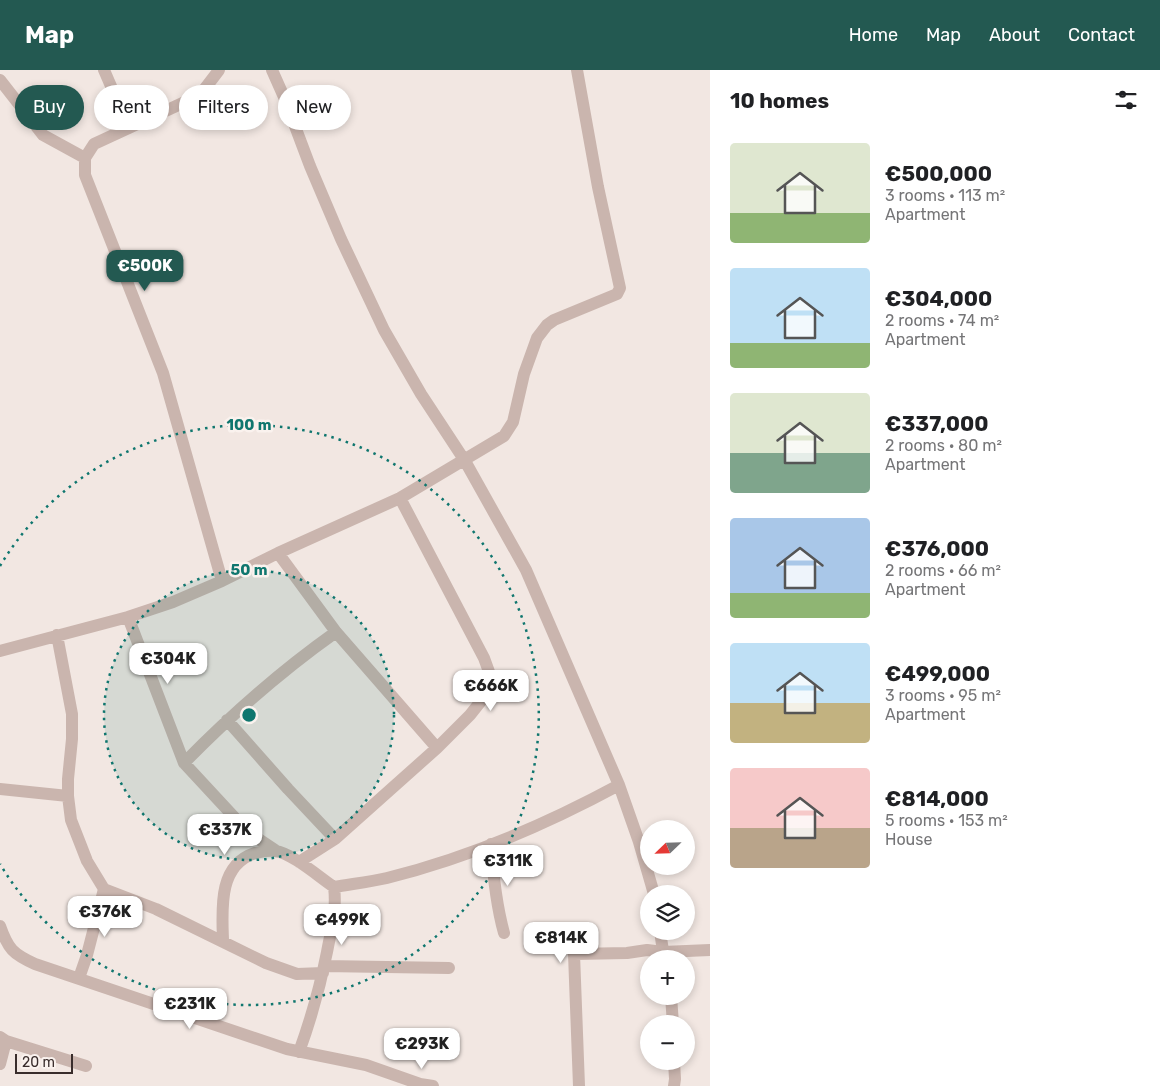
<!DOCTYPE html>
<meta charset="utf-8">
<style>
body{margin:0;font-family:Rubik,sans-serif;background:#f6f6f6;color:#202124;height:100vh;display:flex;flex-direction:column;font-size:19px;white-space:nowrap}
*{box-sizing:border-box;margin:0}
p{font-size:16px;color:#757577}
.icon{flex:none;width:28px;height:28px;fill:none;stroke:currentColor;stroke-width:2;stroke-linecap:round;stroke-linejoin:round}
.map{position:relative;flex:1;overflow:hidden}
.panel{display:flex;flex-direction:column;background:#fff;width:450px}
.panel>*{flex:none}
.banner{position:absolute;left:15px;top:15px;width:475px;height:45px;display:flex;gap:10px}
.needle{width:32px;rotate:247deg}
.controls{position:absolute;left:640px;top:750px;display:grid;gap:10px}
.controls a{display:grid;place-items:center;width:55px;height:55px;border-radius:50%;background:#fff;box-shadow:0 2px 8px #0003;font-size:25px}
.scale{position:absolute;left:15px;bottom:12px;width:58px;box-sizing:border-box;padding-left:5px;border:2px solid #392d2c;border-top:0;font-size:14px;line-height:18px;white-space:nowrap;color:#392d2c;-webkit-text-stroke:4px #faf2ee;paint-order:stroke}
.price{position:absolute;translate:-50% -42px;padding:0 11px;border-radius:10px;background:#fff;color:#222;font-size:16px;line-height:32px;filter:drop-shadow(0 1px 2px #0008)}
.price::after{content:'';position:absolute;left:50%;top:30px;width:15px;height:11px;margin-left:-8px;background:inherit;clip-path:polygon(0 0,100% 0,50% 100%)}
.price.current{background:#235951;color:#fff}
ul{padding:0;list-style:none}
li{display:flex;align-items:center;gap:15px;height:125px;padding:0 20px}
li span{display:grid;place-items:center;flex:none;width:140px;height:100px;border-radius:5px;color:#555}
li>.icon{margin-inline-start:auto}
span .icon{width:60px;height:60px;fill:#fffc;stroke-width:1}
li b{font-size:21px}
h2{display:flex;justify-content:space-between;align-items:center;height:60px;padding:0 20px;font-size:21px}
.chip{padding:0 18px;border-radius:22px;background:#fff;box-shadow:0 2px 8px #0003;font-size:18px;line-height:45px}
.chip.current{background:#235951;color:#fff}
header{display:flex;align-items:center;gap:30px;box-sizing:border-box;height:70px;padding:0 25px;background:#235951;color:#fff}
header strong{font-size:24px}
nav{display:flex;gap:28px;margin-inline-start:auto;font-size:18px}
main{display:flex;flex:1;min-height:0}
.map>svg:first-child{display:block}
.lines{fill:none;stroke-linecap:round;stroke-linejoin:round}
.minor{stroke:#cab5ae;stroke-width:12}
.ring{fill:none;stroke:#0f766e;stroke-width:2.5;stroke-dasharray:2.5 5}
.centre{fill:#0f766e;stroke:#faf2ee;stroke-width:2.5}
.ring-label{font-size:15px;text-anchor:middle;font-weight:bold;fill:#0f766e;stroke:#faf2ee;stroke-width:5;stroke-linejoin:round;paint-order:stroke}
</style>
<header>
<strong>Map</strong>
<nav><a>Home</a><a>Map</a><a>About</a><a>Contact</a></nav>
</header>
<main>
<div class="map">
<svg width="710" height="1016" viewBox="0 0 710 1016">
<rect width="100%" height="100%" fill="#f2e7e2"/>
<g class="lines">
<path class="minor" d="M104,0l25,58
M219,0l-19,25 -106,49 -9,14v17l78,198 59,208
M272,0l12,27 26,69 31,73 43,91 37,64 44,67 61,109 93,215 20,57 15,52
M0,10l43,55 42,23
M278,483l58,79 101,116
M128,547l56,146
M57,565l15,79v25l-4,40v17l3,24 16,41 17,28 52,20 110,54 31,11 26,-1
M0,581l128,-34 45,-15 49,-21 56,-28 122,-55 104,-62 9,-14 11,-48 13,-36 10,-13 7,-5 63,-26 3,-6 -22,-101 -21,-117
M227,650l61,69 47,50
M0,719l68,7
M491,774c2,31 5,60 13,89
M275,780l-27,-18 -64,-69c47,-48 97,-92 152,-131
M299,792l36,-23 102,-91 33,-33 19,-24 3,-11 -8,-22 -84,-160
M334,817c17,-3 36,-5 53,-9 81,-20 158,-53 232,-93
M0,856c8,23 13,28 35,38l252,85 79,16 54,19
M660,861l4,27
M223,870c-1,-31 -5,-75 32,-87 6,-1 14,-3 20,-2 17,2 44,26 59,36 3,23 -3,43 -7,65 -7,35 -16,67 -28,100
M324,896l125,2
M79,908l8,-23 17,-66
M671,926l2,28
M0,967l6,4 80,25
M0,994l6,-23
M415,1016l5,-2 13,2
M579,1016l-5,-132 53,-1 20,-3 16,2 47,-2
M674,1016l1,-7 -1,-18"/>
</g>
<circle cx="249" cy="645" r="145" fill="#0f766e" fill-opacity=".12"/>
<g class="ring">
<circle cx="249" cy="645" r="145"/>
<path d="M0 496A290 290 0 1 1 0 794"/>
</g>
<circle cx="249" cy="645" r="8" class="centre"/>
<g class="ring-label">
<text x="249" y="360">100 m</text>
<text x="249" y="505">50 m</text>
</g>
</svg>
<div class="controls">
<a><svg class="needle" viewBox="-14 -14 28 28"><path d="M0-13l5 13h-10z" fill="#e53935"/><path d="M0 13l5-13h-10z" fill="#757577"/></svg></a>
<a><svg class="icon" aria-label="layers" viewBox="0 0 24 24"><path d="M12 4l9 5-9 5-9-5zM3 14l9 5 9-5"/></svg></a>
<a>+</a>
<a>−</a>
</div>
<div class="scale">20 m</div>
<b class="price current" style="left:145px;top:222px">€500K</b>
<b class="price" style="left:168px;top:615px">€304K</b>
<b class="price" style="left:491px;top:642px">€666K</b>
<b class="price" style="left:225px;top:786px">€337K</b>
<b class="price" style="left:508px;top:817px">€311K</b>
<b class="price" style="left:105px;top:868px">€376K</b>
<b class="price" style="left:342px;top:876px">€499K</b>
<b class="price" style="left:561px;top:894px">€814K</b>
<b class="price" style="left:190px;top:960px">€231K</b>
<b class="price" style="left:422px;top:1000px">€293K</b>
<div class="banner">
<a class="chip current">Buy</a>
<a class="chip">Rent</a>
<a class="chip">Filters</a>
<a class="chip">New</a>
</div>
</div>
<section class="panel">
<h2>10 homes<svg class="icon" aria-label="filters" viewBox="0 0 24 24"><path d="M4 7h16M4 17h16"/><circle cx="9" cy="7" r="2"/><circle cx="15" cy="17" r="2"/></svg></h2>
<ul>
<li><span style="background:linear-gradient(#dfe7d0 70%,#8fb573 0)"><svg class="icon" aria-label="home" viewBox="0 0 24 24"><path d="M3 11l9-7 9 7M6 9v11h12V9"/></svg></span><div><b>€500,000</b><p>3 rooms · 113 m²</p><p>Apartment</p></div></li>
<li><span style="background:linear-gradient(#bfe0f5 75%,#8fb573 0)"><svg class="icon" aria-label="home" viewBox="0 0 24 24"><path d="M3 11l9-7 9 7M6 9v11h12V9"/></svg></span><div><b>€304,000</b><p>2 rooms · 74 m²</p><p>Apartment</p></div></li>
<li><span style="background:linear-gradient(#dfe7d0 60%,#7fa58c 0)"><svg class="icon" aria-label="home" viewBox="0 0 24 24"><path d="M3 11l9-7 9 7M6 9v11h12V9"/></svg></span><div><b>€337,000</b><p>2 rooms · 80 m²</p><p>Apartment</p></div></li>
<li><span style="background:linear-gradient(#a9c7e8 75%,#8fb573 0)"><svg class="icon" aria-label="home" viewBox="0 0 24 24"><path d="M3 11l9-7 9 7M6 9v11h12V9"/></svg></span><div><b>€376,000</b><p>2 rooms · 66 m²</p><p>Apartment</p></div></li>
<li><span style="background:linear-gradient(#bfe0f5 60%,#c2b280 0)"><svg class="icon" aria-label="home" viewBox="0 0 24 24"><path d="M3 11l9-7 9 7M6 9v11h12V9"/></svg></span><div><b>€499,000</b><p>3 rooms · 95 m²</p><p>Apartment</p></div></li>
<li><span style="background:linear-gradient(#f6c9c9 60%,#b9a48a 0)"><svg class="icon" aria-label="home" viewBox="0 0 24 24"><path d="M3 11l9-7 9 7M6 9v11h12V9"/></svg></span><div><b>€814,000</b><p>5 rooms · 153 m²</p><p>House</p></div></li>
</ul>
</section>
</main>
